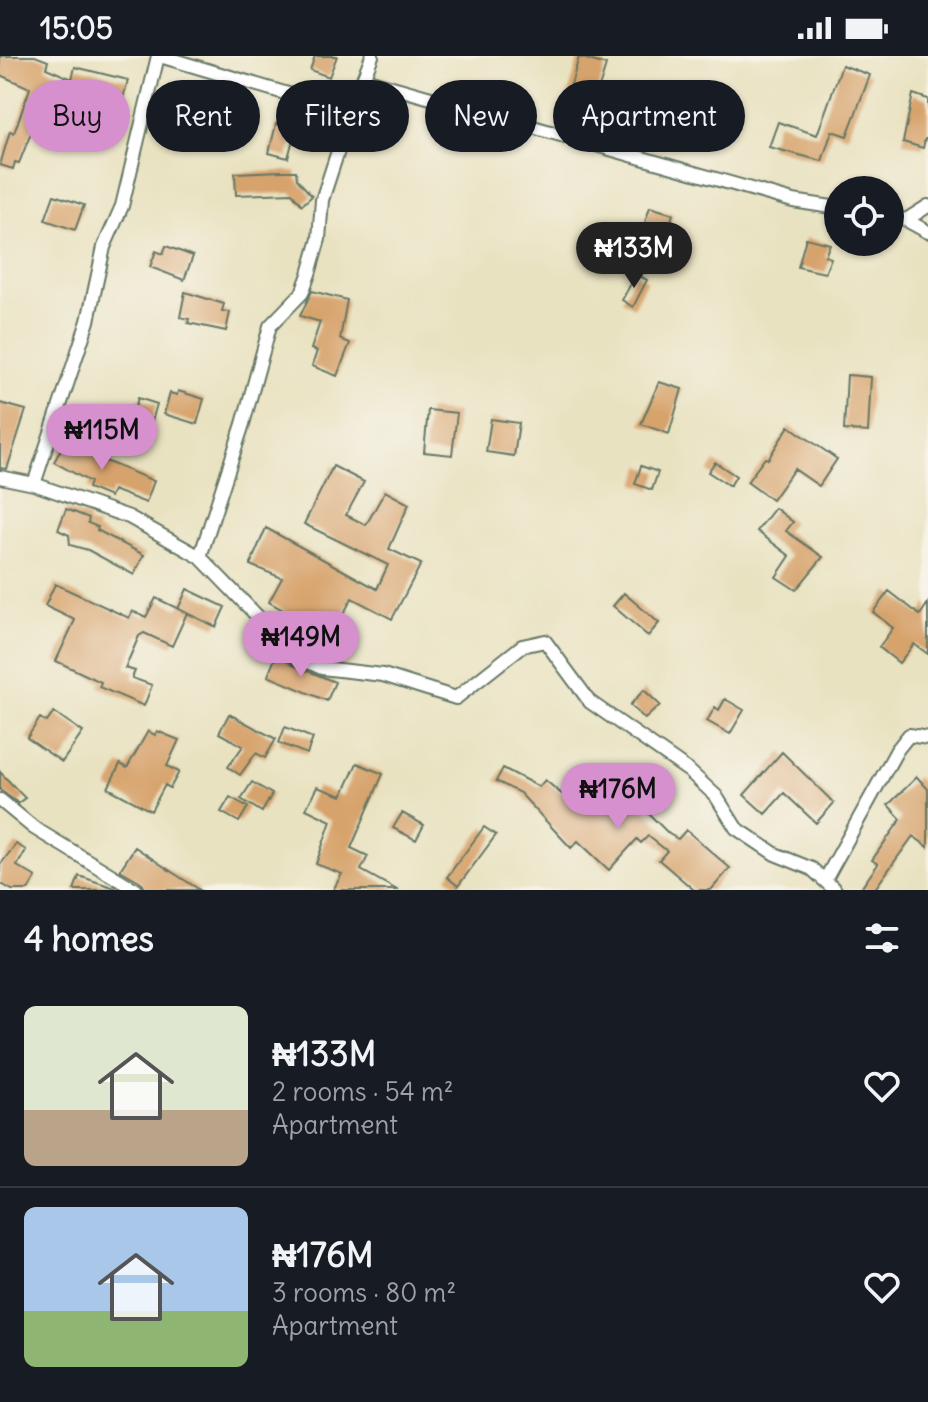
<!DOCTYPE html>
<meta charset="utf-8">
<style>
body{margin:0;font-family:Delius,sans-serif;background:#242831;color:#f1f3f6;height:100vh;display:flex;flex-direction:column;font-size:30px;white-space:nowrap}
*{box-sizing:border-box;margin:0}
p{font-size:26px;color:#9ea1a6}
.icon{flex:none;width:44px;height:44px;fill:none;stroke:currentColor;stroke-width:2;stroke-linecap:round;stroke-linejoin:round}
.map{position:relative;height:834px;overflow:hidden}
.panel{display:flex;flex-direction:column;background:#171b24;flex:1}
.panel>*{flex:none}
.banner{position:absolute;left:24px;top:24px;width:880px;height:72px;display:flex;gap:16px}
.tools{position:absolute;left:824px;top:120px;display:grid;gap:16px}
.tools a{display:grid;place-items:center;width:80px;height:80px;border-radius:50%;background:#171b24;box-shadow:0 2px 6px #0004;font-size:40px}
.price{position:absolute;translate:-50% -68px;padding:0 18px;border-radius:28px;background:#d690ce;color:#111;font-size:26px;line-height:52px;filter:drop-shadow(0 2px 4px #0008)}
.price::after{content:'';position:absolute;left:50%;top:48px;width:24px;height:18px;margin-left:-12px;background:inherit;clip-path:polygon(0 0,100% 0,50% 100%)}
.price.selected{background:#222;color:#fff}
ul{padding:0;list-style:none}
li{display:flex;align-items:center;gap:24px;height:200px;padding:0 24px}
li+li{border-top:2px solid #363941}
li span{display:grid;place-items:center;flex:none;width:224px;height:160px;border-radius:12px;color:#555}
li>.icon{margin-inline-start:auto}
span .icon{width:96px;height:96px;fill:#fffc;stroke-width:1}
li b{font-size:34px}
h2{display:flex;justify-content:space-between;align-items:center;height:96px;padding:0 24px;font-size:34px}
.chip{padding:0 28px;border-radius:36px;background:#171b24;box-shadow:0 2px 6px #0004;font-size:28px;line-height:72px}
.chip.selected{background:#d690ce;color:#111}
.status{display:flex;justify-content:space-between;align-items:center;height:56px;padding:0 40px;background:#171b24;direction:ltr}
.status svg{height:22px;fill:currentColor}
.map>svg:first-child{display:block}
.building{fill:#d7a36c}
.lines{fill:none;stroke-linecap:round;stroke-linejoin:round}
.minor-casing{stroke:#667765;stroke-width:16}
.minor{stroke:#fff;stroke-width:12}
</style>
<div class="status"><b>15:05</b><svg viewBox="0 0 49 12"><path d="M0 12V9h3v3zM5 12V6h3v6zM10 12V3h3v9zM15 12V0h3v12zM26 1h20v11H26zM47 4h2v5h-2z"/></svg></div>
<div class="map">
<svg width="928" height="834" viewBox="0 0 928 834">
<rect width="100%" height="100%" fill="#f7f3e8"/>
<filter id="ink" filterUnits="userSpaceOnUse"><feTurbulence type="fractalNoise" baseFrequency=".0125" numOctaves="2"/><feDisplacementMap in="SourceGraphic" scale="16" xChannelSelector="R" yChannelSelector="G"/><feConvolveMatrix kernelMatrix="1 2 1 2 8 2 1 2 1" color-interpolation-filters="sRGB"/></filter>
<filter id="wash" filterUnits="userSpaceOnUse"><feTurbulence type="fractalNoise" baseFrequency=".006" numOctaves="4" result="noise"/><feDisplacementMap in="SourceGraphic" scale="32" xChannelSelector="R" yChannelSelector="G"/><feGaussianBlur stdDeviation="1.8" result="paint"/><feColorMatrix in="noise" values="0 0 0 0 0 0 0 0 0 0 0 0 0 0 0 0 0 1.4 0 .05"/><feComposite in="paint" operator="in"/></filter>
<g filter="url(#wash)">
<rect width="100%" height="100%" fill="#e9e2c1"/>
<g id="blocks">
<path class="building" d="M0,0h35l13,5 -2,7 26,11 3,-12 53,13 -8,30 -73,-17 -28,70 -4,-1 -2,7 -13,-4 10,-34 4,2 16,-45 -30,-13z
M315,0h22l-8,21 -19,-7z
M579,1l27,8 -14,45 -26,-8z
M842,9l28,10 -23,61 -15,-5 -10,30 -53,-14 9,-25 39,13z
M913,38l15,5v40h-3l-2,9 -20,-6z
M276,68l20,4 -8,30 -19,-5z
M283,115h13l1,8 15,17 -10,9 -10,-12 -56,2 -1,-22z
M54,139l30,10 -9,25 -30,-10z
M650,151l23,7 -11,38 -24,-8z
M806,182l24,6 -5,12 6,2 -6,15 -27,-6z
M166,190l27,10 -9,24 -34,-13 6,-16 7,3z
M636,218l11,6 -14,27 -11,-7z
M312,235l35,9 -7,39 10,4 -13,33 -25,-10 5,-15 -6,-2 9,-27 -20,-6z
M185,236l39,12 -2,7 8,1 -4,19 -38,-8 1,-4 -9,-2z
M847,319l24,2 -3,55 -24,-2z
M659,326l23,7 -13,45 -28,-10z
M178,335l26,8 -7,25 -33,-10 6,-21 7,2z
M138,342l19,6 -10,35 -20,-6z
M0,347l26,7 -19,59 -7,-1z
M428,354l29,3 -5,42 -28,-3z
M491,363l28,4 -5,33 -28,-4z
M789,370l48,33 -18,27 -25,-17 -22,31 -25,-18 18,-24 3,1z
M69,378l23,12 -4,8 66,27 -8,22 -33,-13 -3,7 -22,-9 2,-6 -36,-20z
M715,406l21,14 -6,10 -22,-14z
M333,410l31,16 -18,33 20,10 19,-34 24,13 -20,45 32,15 -29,55 -40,-21 -21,39 -62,-35 13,-24 -32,-13 16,-37 111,61 11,-24 -84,-41z
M641,410l17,6 -6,18 -17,-6z
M775,452l18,14 -7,9 37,26 -27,33 -20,-13 14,-21 -33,-25z
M66,453l23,9 -1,5 10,4 -1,3 47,25 -10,20 -46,-25 -18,-5 -1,-10 -11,-5z
M55,528l74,34 3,-7 14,6 10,-19 31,15 -15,33 -28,-13 -5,3 -14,32 10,3 -3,7 20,7 -8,21 -45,-19 2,-5 -45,-21 19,-41 -30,-14z
M187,533l38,18 -9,20 -38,-18z
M889,535l31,24 8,-12v51l-14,-10 -15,19 -20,-16 14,-19 -20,-16z
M624,537l35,30 -11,13 -35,-30z
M277,597l16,12 42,17 -8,19 -59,-25z
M644,634l16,15 -15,14 -15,-14z
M725,643l19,11 -14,24 -23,-13 8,-14 4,3z
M54,656l29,20 -21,30 -35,-24 13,-20 7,4z
M229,658l47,25 -11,19 -9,-5 -16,22 -12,-8 15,-21 -24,-13z
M285,671l28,11 -6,16 -28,-11z
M148,675l7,4 2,-4 22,9 -12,26 12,6 -9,16 -5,-3 -14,26 -43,-23 12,-24 7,4z
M782,696l52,51 -18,20 -32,-30 -19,21 -21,-19z
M357,707l26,11 -32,74 17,8 -7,14 36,20h-64l9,-16 -26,-10 15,-43 -25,-12 11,-22 25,9z
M503,712l36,19 6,-7 31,26 10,-12 10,9 17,-17 20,20 4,-4 32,32 9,5 8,-9 44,38 -19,22h-17l-35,-30 8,-9 -19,-15 -7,7 -4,-4 -28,31 -31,-29 -7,7 -51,-55 -24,-12z
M0,716l25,26 -7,5 -18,-13z
M917,721l11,12v58l-15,-11 -39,54h-14l18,-26 -6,-4 29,-41 -13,-14z
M252,726l20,12 -10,18 -21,-13z
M230,741l18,10 -9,15 -18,-10z
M402,757l22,12 -8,15 -23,-12z
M484,771l12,8 -38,51 -11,-9z
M16,788l10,6 -9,16 19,11 -8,13h-16l-12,-7v-18z
M135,791l37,25 28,18h-54l-5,-8 -21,-12z
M79,820l36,12v2h-41z"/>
</g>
</g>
<g filter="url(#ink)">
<use href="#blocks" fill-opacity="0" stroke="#667765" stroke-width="2"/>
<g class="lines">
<g class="minor-casing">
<path id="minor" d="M160,0l165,49 29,-3 18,-46
M364,23l429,122 45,7
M890,161l16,3 22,12
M906,164l22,-14
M0,421l34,7 95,33 71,40 97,100 25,11 61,7 73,23 66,-52 23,-5 45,61 99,69 27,25 20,32 39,26 37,15 23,21
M34,428l54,-163 16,-74 18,-41 36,-150
M200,501l43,-133 27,-98 32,-33 7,-19 10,-35 3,-39 32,-98
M0,744l34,28 102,62
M825,824l72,-130 12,-15 19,3"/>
</g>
<use href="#minor" class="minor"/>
</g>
</g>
</svg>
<div class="tools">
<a><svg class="icon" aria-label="locate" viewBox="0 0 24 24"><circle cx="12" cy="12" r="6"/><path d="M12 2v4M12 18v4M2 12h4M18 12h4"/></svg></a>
</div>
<b class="price selected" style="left:634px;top:234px">₦133M</b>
<b class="price" style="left:102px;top:416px">₦115M</b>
<b class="price" style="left:301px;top:623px">₦149M</b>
<b class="price" style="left:618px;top:775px">₦176M</b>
<div class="banner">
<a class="chip selected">Buy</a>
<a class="chip">Rent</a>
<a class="chip">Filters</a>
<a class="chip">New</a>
<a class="chip">Apartment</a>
</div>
</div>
<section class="panel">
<h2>4 homes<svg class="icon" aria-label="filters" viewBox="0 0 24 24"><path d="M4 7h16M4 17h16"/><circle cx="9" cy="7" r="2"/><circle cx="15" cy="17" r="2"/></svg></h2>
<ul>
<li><span style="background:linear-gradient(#dfe7d0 65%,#b9a48a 0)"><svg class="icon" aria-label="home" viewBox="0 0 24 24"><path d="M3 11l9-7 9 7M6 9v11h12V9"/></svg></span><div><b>₦133M</b><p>2 rooms · 54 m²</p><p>Apartment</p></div><svg class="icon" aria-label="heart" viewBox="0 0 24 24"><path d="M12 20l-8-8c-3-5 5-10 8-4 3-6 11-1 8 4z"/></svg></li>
<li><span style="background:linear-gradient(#a9c7e8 65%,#8fb573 0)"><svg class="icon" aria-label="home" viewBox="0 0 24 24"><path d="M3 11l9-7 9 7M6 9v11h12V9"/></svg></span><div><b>₦176M</b><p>3 rooms · 80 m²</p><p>Apartment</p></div><svg class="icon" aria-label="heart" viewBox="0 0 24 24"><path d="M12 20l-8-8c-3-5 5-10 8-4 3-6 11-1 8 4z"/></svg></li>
</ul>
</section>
